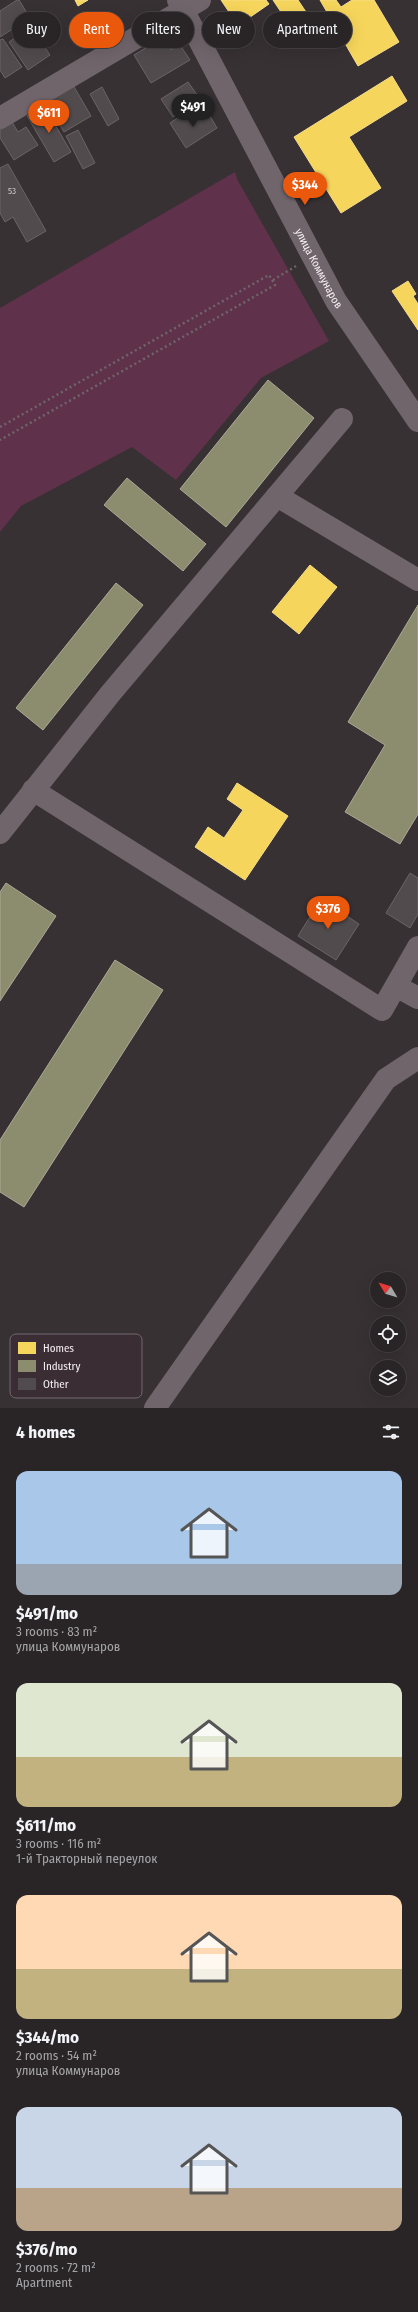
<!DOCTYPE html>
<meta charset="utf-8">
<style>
body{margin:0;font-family:"Fira Sans Condensed",sans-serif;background:#312d2f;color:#f1f3f6;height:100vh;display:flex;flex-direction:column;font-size:15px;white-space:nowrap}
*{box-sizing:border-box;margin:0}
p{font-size:13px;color:#a5a5a7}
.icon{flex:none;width:22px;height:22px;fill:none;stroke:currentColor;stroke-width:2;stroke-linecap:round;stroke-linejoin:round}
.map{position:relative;height:1408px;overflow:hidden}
.drawer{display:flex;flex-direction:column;background:#292527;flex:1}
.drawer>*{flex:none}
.guide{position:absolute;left:12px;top:12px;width:394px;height:36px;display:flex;gap:8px}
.needle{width:26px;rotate:308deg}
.controls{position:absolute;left:370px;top:1272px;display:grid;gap:8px}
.controls a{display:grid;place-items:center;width:36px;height:36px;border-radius:50%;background:#292527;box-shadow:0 4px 16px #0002,0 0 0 1px #454244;font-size:20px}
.price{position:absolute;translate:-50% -34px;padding:0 9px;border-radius:14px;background:#ea580c;color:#fff;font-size:13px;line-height:26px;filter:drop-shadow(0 1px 2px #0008)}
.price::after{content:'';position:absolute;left:50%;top:24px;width:12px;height:9px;margin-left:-6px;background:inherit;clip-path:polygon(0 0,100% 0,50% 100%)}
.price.selected{background:#222;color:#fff}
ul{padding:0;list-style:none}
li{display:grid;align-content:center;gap:8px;height:212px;padding:0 16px}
li span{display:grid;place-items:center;height:124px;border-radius:12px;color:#555}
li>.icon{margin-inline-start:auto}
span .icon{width:72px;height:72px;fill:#fffc;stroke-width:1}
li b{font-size:17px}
h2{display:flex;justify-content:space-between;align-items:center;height:48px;padding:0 16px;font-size:17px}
.tag{padding:0 14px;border-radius:18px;background:#292527;box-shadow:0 4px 16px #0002,0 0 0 1px #454244;font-size:14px;line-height:36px}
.tag.selected{background:#ea580c;color:#fff}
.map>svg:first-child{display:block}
.green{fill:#5f314a}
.homes{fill:#f6d55c;stroke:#f6dd89}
.industry{fill:#8c8c6e;stroke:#acaa96}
.building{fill:#514b4d;stroke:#6a6467}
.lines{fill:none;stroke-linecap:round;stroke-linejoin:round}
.path{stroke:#6e666a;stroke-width:2.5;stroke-dasharray:2 3;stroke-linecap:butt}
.minor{stroke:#70656b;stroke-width:22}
.labels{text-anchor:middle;stroke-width:4;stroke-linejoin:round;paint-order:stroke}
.number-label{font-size:9px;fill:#cec7ca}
.street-label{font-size:11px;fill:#f7f0f3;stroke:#3a2e34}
.key{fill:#3a2e34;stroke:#73686d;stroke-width:1}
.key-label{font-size:11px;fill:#f7f0f3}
</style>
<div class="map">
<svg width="418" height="1408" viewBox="0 0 418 1408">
<rect width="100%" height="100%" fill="#373134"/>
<path class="green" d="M235,172l2,7 92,162 -68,37 -85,102 -44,-33 -111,59 -21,26v-224z"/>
<path class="homes" d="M75,0h13l-10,6z
M221,0h45l3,4 -26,18 6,7 -18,12 -6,-8 12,-9z
M273,0h25l14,21 -17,12z
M320,0h16l5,7 11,-7h22l25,42 -41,24z
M392,76l15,25 -58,36 32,51 -40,25 -47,-76z
M408,281l8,13 -3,2 5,8v26l-26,-39z
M310,565l27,22 -38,47 -27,-22z
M237,783l51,33 -43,64 -50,-33 13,-20 16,11 19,-28 -16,-11z"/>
<path class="industry" d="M268,380l46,38 -88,109 -46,-38z
M127,478l79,66 -23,27 -79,-66z
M116,583l27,22 -100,125 -27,-22z
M418,605v209l-18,30 -55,-32 40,-67 -37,-23z
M6,883l50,33 -56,85v-109z
M115,960l48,30 -139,217 -24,-15v-52z"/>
<path class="building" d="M17,0h2l11,18 -30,19v-26z
M31,27l19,28 -22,15 -19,-28z
M164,37l7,13 9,-5 10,15 -39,23 -17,-28z
M3,39l19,28 -17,11 -5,-8v-30z
M188,82l12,17 -27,18 -12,-18z
M73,85l18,31 -27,16 -18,-31z
M102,87l17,32 -11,7 -18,-32z
M44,106l27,46 -17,10 -27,-46z
M207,111l10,17 -31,20 -16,-25 15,-10 6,9z
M12,122l6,10 8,-5 12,18 -24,15 -14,-22v-8z
M78,130l17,33 -12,6 -17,-33z
M8,164l38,67 -19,11 -14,-25 -8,5 -5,-9v-45z
M410,873l8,5v36l-8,14 -24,-15z
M321,899l38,25 -23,36 -38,-24z"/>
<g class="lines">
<path class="path" d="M273,280l23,-14
M0,427l269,-152 6,10 -275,155"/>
<g class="minor">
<path id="s1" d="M178,0l158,301 82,120"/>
<path d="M0,118l200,-118"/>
<path d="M277,496l141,84"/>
<path d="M33,790l349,220 36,-63"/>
<path d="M0,833l110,-139 232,-275"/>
<path d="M396,986l22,12"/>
<path d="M155,1408l231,-329 32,-21"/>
</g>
</g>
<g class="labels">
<g class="number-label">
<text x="12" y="194">53</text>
</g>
<g class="street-label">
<text dy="4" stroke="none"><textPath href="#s1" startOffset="303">улица Коммунаров</textPath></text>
</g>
</g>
<rect x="10" y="1334" width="132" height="64" rx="6" class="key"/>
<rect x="18" y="1342" width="18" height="12" fill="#f6d55c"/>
<rect x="18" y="1360" width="18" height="12" fill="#8c8c6e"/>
<rect x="18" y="1378" width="18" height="12" fill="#514b4d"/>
<g class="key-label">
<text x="43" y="1352">Homes</text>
<text x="43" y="1370">Industry</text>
<text x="43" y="1388">Other</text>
</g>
</svg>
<div class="controls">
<a><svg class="needle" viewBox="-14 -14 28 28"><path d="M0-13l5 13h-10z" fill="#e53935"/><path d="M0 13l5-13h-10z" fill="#a5a5a7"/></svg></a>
<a><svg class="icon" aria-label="locate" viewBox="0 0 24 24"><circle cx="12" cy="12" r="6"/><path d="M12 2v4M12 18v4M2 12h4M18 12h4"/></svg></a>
<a><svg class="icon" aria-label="layers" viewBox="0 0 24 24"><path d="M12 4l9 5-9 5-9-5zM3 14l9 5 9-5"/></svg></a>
</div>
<b class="price selected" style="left:193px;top:128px">$491</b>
<b class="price" style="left:49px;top:134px">$611</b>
<b class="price" style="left:305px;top:206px">$344</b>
<b class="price" style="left:328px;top:930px">$376</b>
<div class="guide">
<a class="tag">Buy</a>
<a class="tag selected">Rent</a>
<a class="tag">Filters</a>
<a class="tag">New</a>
<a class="tag">Apartment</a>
</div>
</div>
<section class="drawer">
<h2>4 homes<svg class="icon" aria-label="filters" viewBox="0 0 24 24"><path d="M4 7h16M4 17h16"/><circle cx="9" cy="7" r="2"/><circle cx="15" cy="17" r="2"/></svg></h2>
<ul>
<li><span style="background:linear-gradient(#a9c7e8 75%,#9aa5b1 0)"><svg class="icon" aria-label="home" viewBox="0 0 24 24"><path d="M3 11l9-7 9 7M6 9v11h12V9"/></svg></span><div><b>$491/mo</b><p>3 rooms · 83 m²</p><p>улица Коммунаров</p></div></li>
<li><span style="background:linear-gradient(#dfe7d0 60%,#c2b280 0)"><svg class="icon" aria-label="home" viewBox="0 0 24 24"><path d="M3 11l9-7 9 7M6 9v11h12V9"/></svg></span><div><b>$611/mo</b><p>3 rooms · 116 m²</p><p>1-й Тракторный переулок</p></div></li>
<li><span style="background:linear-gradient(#ffd9b3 60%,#c2b280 0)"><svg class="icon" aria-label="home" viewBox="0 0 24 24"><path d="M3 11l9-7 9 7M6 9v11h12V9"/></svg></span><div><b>$344/mo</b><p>2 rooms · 54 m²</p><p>улица Коммунаров</p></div></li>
<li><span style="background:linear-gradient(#c9d6e8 65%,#b9a48a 0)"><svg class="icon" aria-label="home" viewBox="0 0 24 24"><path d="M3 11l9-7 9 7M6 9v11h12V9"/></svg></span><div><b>$376/mo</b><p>2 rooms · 72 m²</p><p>Apartment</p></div></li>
</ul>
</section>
